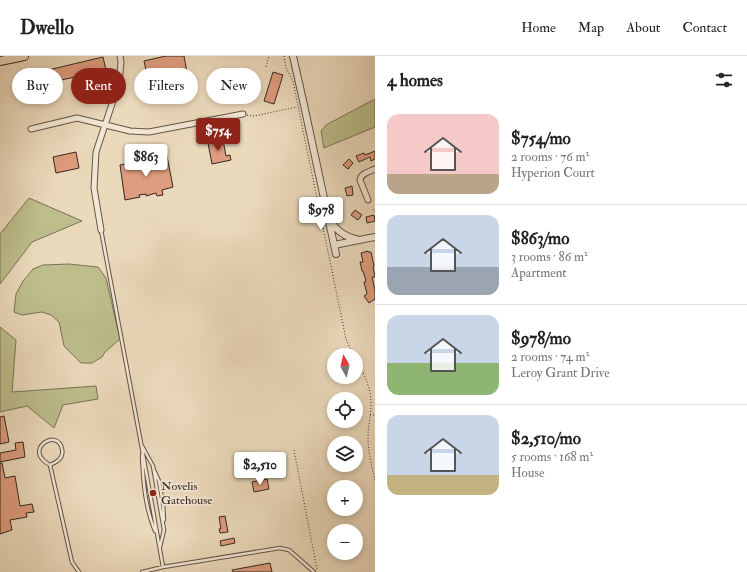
<!DOCTYPE html>
<meta charset="utf-8">
<style>
body{margin:0;font-family:"IM FELL Double Pica",serif;background:#f2f2f2;color:#222;height:100vh;display:flex;flex-direction:column;font-size:15px;white-space:nowrap}
*{box-sizing:border-box;margin:0}
p{font-size:13px;color:#767676}
.icon{flex:none;width:22px;height:22px;fill:none;stroke:currentColor;stroke-width:2;stroke-linecap:round;stroke-linejoin:round}
.map{position:relative;flex:1;overflow:hidden}
.drawer{display:flex;flex-direction:column;background:#fff;width:372px}
.drawer>*{flex:none}
.banner{position:absolute;left:12px;top:12px;width:303px;height:36px;display:flex;gap:8px}
.needle{width:26px;rotate:352deg}
.tools{position:absolute;left:327px;top:292px;display:grid;gap:8px}
.tools a{display:grid;place-items:center;width:36px;height:36px;border-radius:50%;background:#fff;box-shadow:0 2px 6px #0003;font-size:20px}
.price{position:absolute;translate:-50% -34px;padding:0 9px;border-radius:4px;background:#fff;color:#222;font-size:13px;line-height:26px;filter:drop-shadow(0 1px 2px #0008)}
.price::after{content:'';position:absolute;left:50%;top:24px;width:12px;height:9px;margin-left:-6px;background:inherit;clip-path:polygon(0 0,100% 0,50% 100%)}
.price.selected{background:#8f2418;color:#fff}
ul{padding:0;list-style:none}
li{display:flex;align-items:center;gap:12px;height:100px;padding:0 12px}
li+li{border-top:1px solid #e0e0e0}
li span{display:grid;place-items:center;flex:none;width:112px;height:80px;border-radius:12px;color:#555}
li>.icon{margin-inline-start:auto}
span .icon{width:48px;height:48px;fill:#fffc;stroke-width:1}
li b{font-size:17px}
h2{display:flex;justify-content:space-between;align-items:center;height:48px;padding:0 12px;font-size:17px}
.pill{padding:0 14px;border-radius:18px;background:#fff;box-shadow:0 2px 6px #0003;font-size:14px;line-height:36px}
.pill.selected{background:#8f2418;color:#fff}
header{display:flex;align-items:center;gap:24px;box-sizing:border-box;height:56px;padding:0 20px;background:#fff;border-bottom:1px solid #e0e0e0}
header strong{font-size:19px}
nav{display:flex;gap:22px;margin-inline-start:auto;font-size:14px}
main{display:flex;flex:1;min-height:0}
.map>svg:first-child{display:block}
.green{fill:#bdbe8c;stroke:#787357}
.building{fill:#df9c7e;stroke:#332822}
.lines{fill:none;stroke-linecap:round;stroke-linejoin:round}
.service-casing{stroke:#615448;stroke-width:4.5}
.minor-casing{stroke:#615448;stroke-width:7}
.tertiary-casing{stroke:#615448;stroke-width:8}
.primary-casing{stroke:#332822;stroke-width:10}
.path{stroke:#332822;stroke-width:1;stroke-dasharray:1 2;stroke-linecap:butt}
.service{stroke:#f2e6d3;stroke-width:2.5}
.minor{stroke:#f2e6d3;stroke-width:5}
.tertiary{stroke:#f2e6d3;stroke-width:6}
.primary{stroke:#ebd9bb;stroke-width:8}
.poi-dot{fill:#8f2418;stroke:#f2e6d3;stroke-width:1.5}
.labels{text-anchor:middle;stroke-width:3.5;stroke-linejoin:round;paint-order:stroke}
.poi-label{font-size:12px;fill:#332822;stroke:#f2e6d3;text-anchor:start}
</style>
<header>
<strong>Dwello</strong>
<nav><a>Home</a><a>Map</a><a>About</a><a>Contact</a></nav>
</header>
<main>
<div class="map">
<svg width="375" height="516" viewBox="0 0 375 516">
<rect width="100%" height="100%" fill="#ebd9bb"/>
<filter id="stains"><feTurbulence type="fractalNoise" baseFrequency=".005" numOctaves="4"/><feColorMatrix values="0 0 0 0 .2 0 0 0 0 .09 0 0 0 0 .02 0 0 0 .5 -.17"/></filter>
<radialGradient id="worn" r=".72"><stop offset=".6" stop-color="#630" stop-opacity="0"/><stop offset="1" stop-color="#630" stop-opacity=".3"/></radialGradient>
<path class="green" d="M375,43v28l-51,21 -3,-17 5,-6z
M29,142l53,23 -50,21 -32,42v-50z
M69,208l29,3 8,11 14,61 -15,13 -3,5 -10,6h-11l-17,-17 -5,-24 -8,-7 -9,-3 -20,3 -8,-3 2,-18 7,-13 10,-12 10,-4z
M0,271l16,13 -4,52 84,-6 2,13 -35,6 -9,23 -27,-22 -27,6z"/>
<path class="building" d="M166,0h18l3,16 -15,3v2l-7,1 -1,-1 -16,3 -4,-19z
M103,1l3,13 -76,17 -3,-12z
M273,16l10,3 -9,29 -10,-3z
M223,84l3,16 4,-1 1,5 -19,4 -4,-21z
M375,95v8l-4,2 -1,-4 -11,5 -3,-6 8,-3 1,2z
M76,96l3,16 -23,5 -3,-16z
M167,100l6,31 -11,3 1,5 -6,1 -1,-3 -10,3v-2l-7,1 1,2 -15,3 -5,-35z
M349,103l4,4 -5,6 -5,-4z
M352,130l1,9 -6,1 -2,-8z
M355,154l7,5 -4,5 -7,-5z
M374,159l1,6 -8,2 -1,-6z
M368,195v1h3l3,14 -1,1 2,9v1h-3l3,13v9l-6,4 -5,-7 3,-2 -3,-12 2,-1 -3,-10h-1l-2,-9h3l-2,-9z
M4,360l5,26 -9,2v-27z
M23,386l2,15 -25,5v-9l16,-3 -1,-7z
M0,407h2l3,15 10,-2 5,30 12,-2 2,8 -8,1 1,4 -17,3 2,10 -12,4z
M267,423l2,10 -15,3 -2,-10z
M225,460l3,16 -8,1 -1,-4h2l-2,-12z
M234,482l1,5 -14,3 -1,-5z
M270,507l2,9h-39l-1,-2z"/>
<g class="lines">
<g class="service-casing">
<path id="service" d="M101,174l40,213 22,124
M142,390l11,20 11,64 -4,17
M142,399c1,25 3,53 13,76
M50,409c7,-3 14,-7 12,-16 -4,-20 -33,-3 -19,11 2,2 5,4 7,5l22,97 7,10
M154,414l5,11 4,23 1,16
M142,516l21,-5 117,-19 9,2 25,22"/>
</g>
<g class="minor-casing">
<path id="minor" d="M31,73l46,-11 53,13 19,1 94,-18
M368,144l-8,-20c1,-7 9,-8 15,-11
M101,174l-7,-42 2,-36 23,-69 2,-21 -1,-6"/>
</g>
<g class="tertiary-casing">
<path id="tertiary" d="M293,0l11,49 32,149
M330,164c7,12 16,17 29,20
M334,189l41,-8"/>
</g>
<g class="primary-casing">
<path id="primary" d="M0,5l24,-5"/>
</g>
<path class="path" d="M284,0l2,12 7,13 5,25 48,233 7,16
M266,11l3,-11
M247,59l7,1 43,-9
M373,153l2,3
M356,304c8,13 15,28 15,43 0,12 -3,23 -3,35 0,14 4,29 7,43
M370,359h5
M294,394l23,119"/>
<use href="#service" class="service"/>
<use href="#minor" class="minor"/>
<use href="#tertiary" class="tertiary"/>
<use href="#primary" class="primary"/>
</g>
<circle class="poi-dot" cx="153" cy="437" r="4"/>
<g class="labels">
<g class="poi-label">
<text x="161" y="434">Novelis<tspan x="161" dy="14">Gatehouse</tspan></text>
</g>
</g>
<rect width="100%" height="100%" filter="url(#stains)"/>
<rect width="100%" height="100%" fill="url(#worn)"/>
</svg>
<div class="tools">
<a><svg class="needle" viewBox="-14 -14 28 28"><path d="M0-13l5 13h-10z" fill="#e53935"/><path d="M0 13l5-13h-10z" fill="#767676"/></svg></a>
<a><svg class="icon" aria-label="locate" viewBox="0 0 24 24"><circle cx="12" cy="12" r="6"/><path d="M12 2v4M12 18v4M2 12h4M18 12h4"/></svg></a>
<a><svg class="icon" aria-label="layers" viewBox="0 0 24 24"><path d="M12 4l9 5-9 5-9-5zM3 14l9 5 9-5"/></svg></a>
<a>+</a>
<a>−</a>
</div>
<b class="price selected" style="left:218px;top:96px">$754</b>
<b class="price" style="left:146px;top:122px">$863</b>
<b class="price" style="left:321px;top:175px">$978</b>
<b class="price" style="left:260px;top:430px">$2,510</b>
<div class="banner">
<a class="pill">Buy</a>
<a class="pill selected">Rent</a>
<a class="pill">Filters</a>
<a class="pill">New</a>
</div>
</div>
<section class="drawer">
<h2>4 homes<svg class="icon" aria-label="filters" viewBox="0 0 24 24"><path d="M4 7h16M4 17h16"/><circle cx="9" cy="7" r="2"/><circle cx="15" cy="17" r="2"/></svg></h2>
<ul>
<li><span style="background:linear-gradient(#f6c9c9 75%,#b9a48a 0)"><svg class="icon" aria-label="home" viewBox="0 0 24 24"><path d="M3 11l9-7 9 7M6 9v11h12V9"/></svg></span><div><b>$754/mo</b><p>2 rooms · 76 m²</p><p>Hyperion Court</p></div></li>
<li><span style="background:linear-gradient(#c9d6e8 65%,#9aa5b1 0)"><svg class="icon" aria-label="home" viewBox="0 0 24 24"><path d="M3 11l9-7 9 7M6 9v11h12V9"/></svg></span><div><b>$863/mo</b><p>3 rooms · 86 m²</p><p>Apartment</p></div></li>
<li><span style="background:linear-gradient(#c9d6e8 60%,#8fb573 0)"><svg class="icon" aria-label="home" viewBox="0 0 24 24"><path d="M3 11l9-7 9 7M6 9v11h12V9"/></svg></span><div><b>$978/mo</b><p>2 rooms · 74 m²</p><p>Leroy Grant Drive</p></div></li>
<li><span style="background:linear-gradient(#c9d6e8 75%,#c2b280 0)"><svg class="icon" aria-label="home" viewBox="0 0 24 24"><path d="M3 11l9-7 9 7M6 9v11h12V9"/></svg></span><div><b>$2,510/mo</b><p>5 rooms · 168 m²</p><p>House</p></div></li>
</ul>
</section>
</main>
